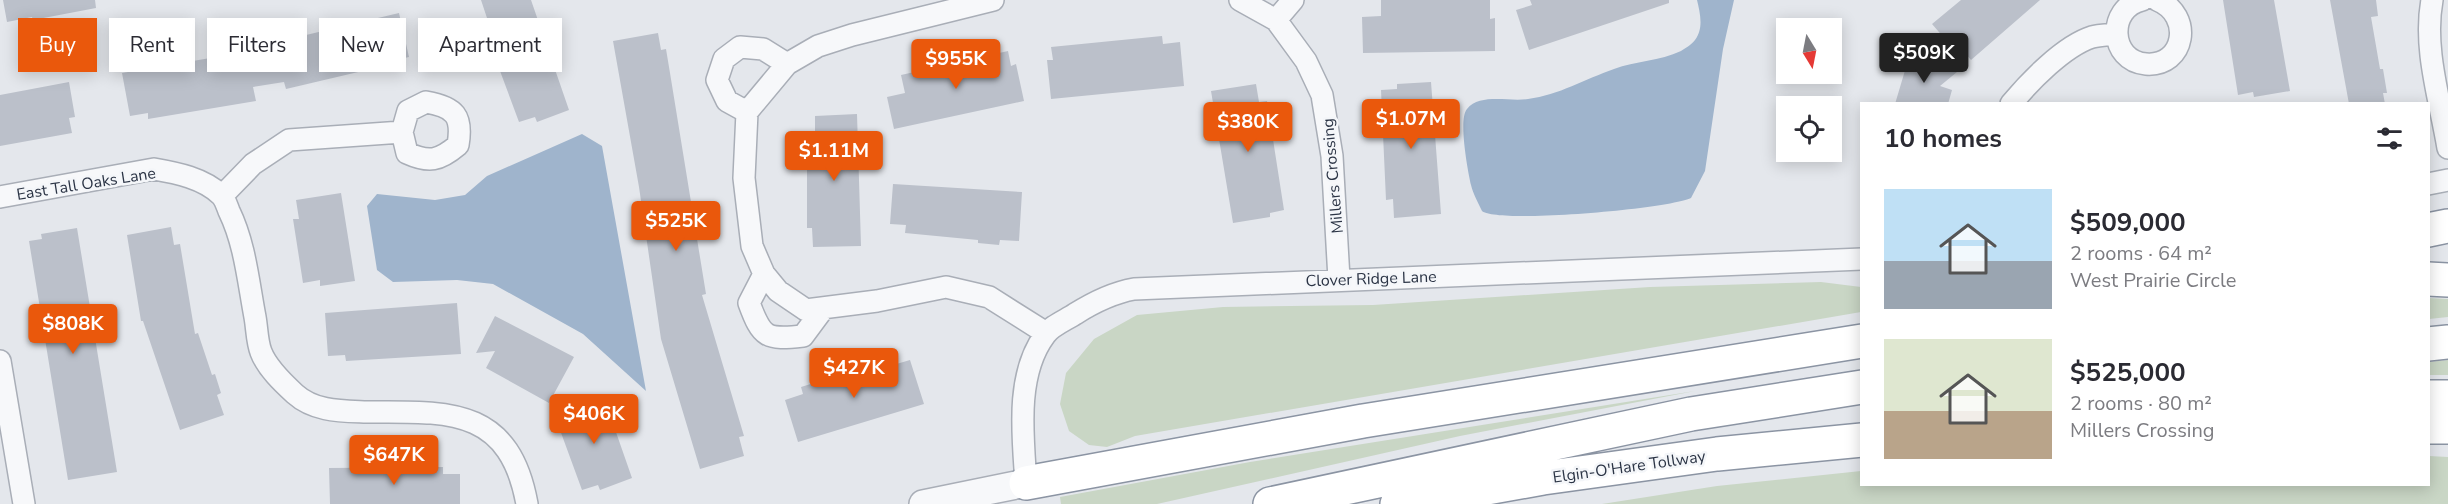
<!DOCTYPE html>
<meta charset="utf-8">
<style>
body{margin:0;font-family:"Nunito Sans",sans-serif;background:#f7f7f7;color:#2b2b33;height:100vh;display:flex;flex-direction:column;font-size:22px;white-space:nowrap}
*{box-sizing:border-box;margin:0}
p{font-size:20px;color:#7c7c81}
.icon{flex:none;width:33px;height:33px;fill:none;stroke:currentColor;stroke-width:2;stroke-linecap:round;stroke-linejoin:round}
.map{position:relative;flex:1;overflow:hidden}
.details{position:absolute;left:1860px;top:102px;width:570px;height:384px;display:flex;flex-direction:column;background:#fff;border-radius:0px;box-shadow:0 3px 15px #0003}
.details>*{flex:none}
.guide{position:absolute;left:18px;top:18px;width:570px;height:54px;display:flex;gap:12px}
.needle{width:39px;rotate:170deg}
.buttons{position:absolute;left:1776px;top:18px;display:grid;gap:12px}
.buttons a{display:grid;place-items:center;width:66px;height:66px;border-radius:0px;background:#fff;box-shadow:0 3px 15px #0003;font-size:30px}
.price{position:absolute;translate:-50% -51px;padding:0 14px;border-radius:6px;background:#ea580c;color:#fff;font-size:20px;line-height:39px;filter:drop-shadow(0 2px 3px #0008)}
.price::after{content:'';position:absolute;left:50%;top:36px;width:18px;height:14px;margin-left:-9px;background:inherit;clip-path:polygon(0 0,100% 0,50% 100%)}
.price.active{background:#222;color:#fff}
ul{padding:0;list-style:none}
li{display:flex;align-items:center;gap:18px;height:150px;padding:0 24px}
li span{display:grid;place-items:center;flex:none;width:168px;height:120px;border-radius:0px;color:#555}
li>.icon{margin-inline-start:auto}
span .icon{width:72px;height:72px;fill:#fffc;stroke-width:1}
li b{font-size:26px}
h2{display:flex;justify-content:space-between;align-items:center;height:72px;padding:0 24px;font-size:26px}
.chip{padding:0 21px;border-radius:0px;background:#fff;box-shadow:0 3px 15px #0003;font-size:21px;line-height:54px}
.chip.active{background:#ea580c;color:#fff}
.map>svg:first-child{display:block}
.green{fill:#c9d6c5}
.water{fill:#9fb4cc}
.building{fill:#bbc0ca}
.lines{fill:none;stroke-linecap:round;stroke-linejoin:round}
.minor-casing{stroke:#a9aeb7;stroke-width:24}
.tertiary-casing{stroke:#a9aeb7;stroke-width:30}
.motorway-casing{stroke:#8b94a3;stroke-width:36}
.minor{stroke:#f7f8fa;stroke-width:21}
.tertiary{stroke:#f7f8fa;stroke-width:27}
.motorway{stroke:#fff;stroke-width:33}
.labels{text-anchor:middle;stroke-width:5;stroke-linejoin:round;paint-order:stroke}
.street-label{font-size:16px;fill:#2b3445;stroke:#f4f6f9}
</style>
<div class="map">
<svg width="2448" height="504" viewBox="0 0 2448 504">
<rect width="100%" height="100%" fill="#e4e7ec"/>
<path class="green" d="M1821,282l40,5v25l-726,124 -28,11 -18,-2 -20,-14 -9,-27 6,-31 28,-34 43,-24 86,-8 150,-2 277,-18z
M2429,298l19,1v18l-19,2z
M2448,360v15h-19v-13z
M1695,391l-235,45 -303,68h-96l-1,-7 190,-35z
M2429,456l19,1v47h-846l115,-18 144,-15 1,13h566z"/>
<path class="water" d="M1697,0h37l-11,49 -18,122 -14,27c-23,11 -193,26 -209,13 -4,-9 -9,-17 -11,-26 -3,-13 -13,-66 -4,-76 13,-16 42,-7 61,-10 31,-4 57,-20 86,-30 21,-8 46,-8 67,-18 5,-3 11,-7 14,-11 9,-12 5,-27 2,-40z
M582,134l20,12 44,245 -63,-57 -90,-50 -36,-4 -64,2 -16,-12 -10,-64 10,-12 58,6 30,-5 22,-19z"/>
<path class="building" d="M3,0h92l1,8 -63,12 -1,-3 -25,5z
M481,0h50l38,110 -32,12 -2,-5 -16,5 -38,-102 6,-2z
M1381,0h109v19l5,-1v33l-132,2 -1,-36 19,-1z
M1530,0h139v3l-140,47 -13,-40 16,-5z
M1961,0h79l-69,60 -11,-13 -2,7 -26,-30z
M2223,0h51l16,91 -36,6 -1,-5 -15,3z
M2330,0h46l2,16 -7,1 9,52h3l4,24h-4l2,11h-36z
M399,13l10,44 -18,4 1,5 -21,6v-3l-85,20 -2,-7 -31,5 3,14 -108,18v-6l-18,3 -8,-43 147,-25 -1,-4z
M658,33l3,17 5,-1 4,24 36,221 -4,1 42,141 -5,1 5,19 -44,13 -39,-130 -22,-152 -26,-146z
M1162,36l1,8 17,-2 4,44 -133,13 -4,-39h6l-2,-13z
M1008,51l3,15 5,-2 8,37 -130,28 -7,-32 18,-4 -4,-18z
M1909,57l48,15 -17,14 12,4 -4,14h-53z
M69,82l6,35 -6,1 3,15 -72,13v-51z
M1431,82l10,132 -47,4 -1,-19 -7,1 -5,-110 16,-1v-5z
M1256,84l3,18 8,-1 17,109 -14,3v4l-37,6 -22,-132z
M857,114l4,132 -48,1 -1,-19h-5v-95l8,-1v-16z
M893,184l129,8 -3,49 -19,-1 -1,5 -21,-2v-3l-73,-7 1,-8 -16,-1z
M341,193l14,88 -35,5v-6l-17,3 -10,-64h6l-3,-19z
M171,227l3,18 6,-1 15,90 3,-1 14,42 3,-1 6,19 -4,2 7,20 -44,15 -37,-109h-2l-14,-86z
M77,228l40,244 -49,8 -39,-239 13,-2 -1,-5z
M457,303l4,51 -115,7 -1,-6 -17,1 -3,-43z
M495,316l79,41 -25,46 -63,-35 9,-17 -19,2z
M891,359l2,6 17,-5 14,44 -126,38 -13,-42 18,-6 -2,-7z
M603,395l29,83 -32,12 -2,-5 -16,5 -22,-60 5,-2 -6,-18z
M443,467v7h17v30h-130l-1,-36z"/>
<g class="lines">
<g class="minor-casing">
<path id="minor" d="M993,0l-141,35 -34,11 -31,18 -40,48 -3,66 8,68 12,28 14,17 28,19 71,-9 69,-14 43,10 57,36
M1240,0l36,20 30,41 16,34 10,61 7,123
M2142,0c-35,8 -33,61 4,64 39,3 48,-49 11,-64
M2432,0c-9,48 8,100 16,148
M1276,20l17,-20
M426,102c29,5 37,14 32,43 -19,16 -29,18 -51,8l-5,-21 6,-21z
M2011,104c19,-23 53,-58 81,-67 8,-2 16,-2 24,-3
M747,112l-20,-11 -10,-21 7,-21 16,-12 23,2 24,15
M2428,184l20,-4
M222,196l31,-32 36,-24 113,-8
M0,197l154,-28c23,4 49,9 67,26 4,4 6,11 8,16 16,33 19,69 26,106 2,11 2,25 6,35 6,16 22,31 34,42 19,17 44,17 69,18 82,0 145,-7 163,92
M764,274l-15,29c13,35 17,37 54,33l20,-27
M0,361l24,143
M1026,483c-3,-46 -11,-108 19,-148 6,-9 21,-15 30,-21 19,-12 37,-21 59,-25l728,-30"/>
</g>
<g class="tertiary-casing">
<path id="tertiary" d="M923,504l103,-21"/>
</g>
<g class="motorway-casing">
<path id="motorway" d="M2428,230l20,-4
M2428,279l20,1
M2428,344l20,-2
M2428,397h20
M2428,427h20
M1026,483l337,-62 499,-80
M1270,504l421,-90 171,-27
M1397,504l146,-26 174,-24 145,-14"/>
</g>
<use href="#minor" class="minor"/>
<use href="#tertiary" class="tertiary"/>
<use href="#motorway" class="motorway"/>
</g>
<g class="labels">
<g class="street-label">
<text transform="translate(1332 176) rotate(-95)" y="6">Millers Crossing</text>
<text transform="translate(86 183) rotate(-9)" y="6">East Tall Oaks Lane</text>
<text transform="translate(1371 278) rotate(-2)" y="6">Clover Ridge Lane</text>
<text transform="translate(1629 466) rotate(-8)" y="6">Elgin-O'Hare Tollway</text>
</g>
</g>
</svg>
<div class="buttons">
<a><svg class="needle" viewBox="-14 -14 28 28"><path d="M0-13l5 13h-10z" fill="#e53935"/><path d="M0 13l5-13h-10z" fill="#7c7c81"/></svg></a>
<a><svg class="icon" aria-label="locate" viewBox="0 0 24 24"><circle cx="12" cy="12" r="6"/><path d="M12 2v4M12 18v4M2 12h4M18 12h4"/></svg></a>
</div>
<b class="price active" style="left:1924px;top:84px">$509K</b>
<b class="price" style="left:956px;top:90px">$955K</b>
<b class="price" style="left:1411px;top:150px">$1.07M</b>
<b class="price" style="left:1248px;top:153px">$380K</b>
<b class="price" style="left:834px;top:182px">$1.11M</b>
<b class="price" style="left:676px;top:252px">$525K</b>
<b class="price" style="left:73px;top:355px">$808K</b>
<b class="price" style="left:854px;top:399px">$427K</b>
<b class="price" style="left:594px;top:445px">$406K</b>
<b class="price" style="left:394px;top:486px">$647K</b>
<div class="guide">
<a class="chip active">Buy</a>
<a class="chip">Rent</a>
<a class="chip">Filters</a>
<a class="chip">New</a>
<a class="chip">Apartment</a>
</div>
<section class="details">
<h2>10 homes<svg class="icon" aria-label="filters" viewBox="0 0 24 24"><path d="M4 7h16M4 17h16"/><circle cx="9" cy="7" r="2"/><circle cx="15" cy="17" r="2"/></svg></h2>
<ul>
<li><span style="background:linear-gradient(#bfe0f5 60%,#9aa5b1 0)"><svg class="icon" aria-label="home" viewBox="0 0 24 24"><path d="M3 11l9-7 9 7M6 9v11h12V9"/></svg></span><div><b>$509,000</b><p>2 rooms · 64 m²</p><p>West Prairie Circle</p></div></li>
<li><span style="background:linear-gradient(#dfe7d0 60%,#b9a48a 0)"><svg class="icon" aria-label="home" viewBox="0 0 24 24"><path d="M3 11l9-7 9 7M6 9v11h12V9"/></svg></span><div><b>$525,000</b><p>2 rooms · 80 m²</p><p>Millers Crossing</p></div></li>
</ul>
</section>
</div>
